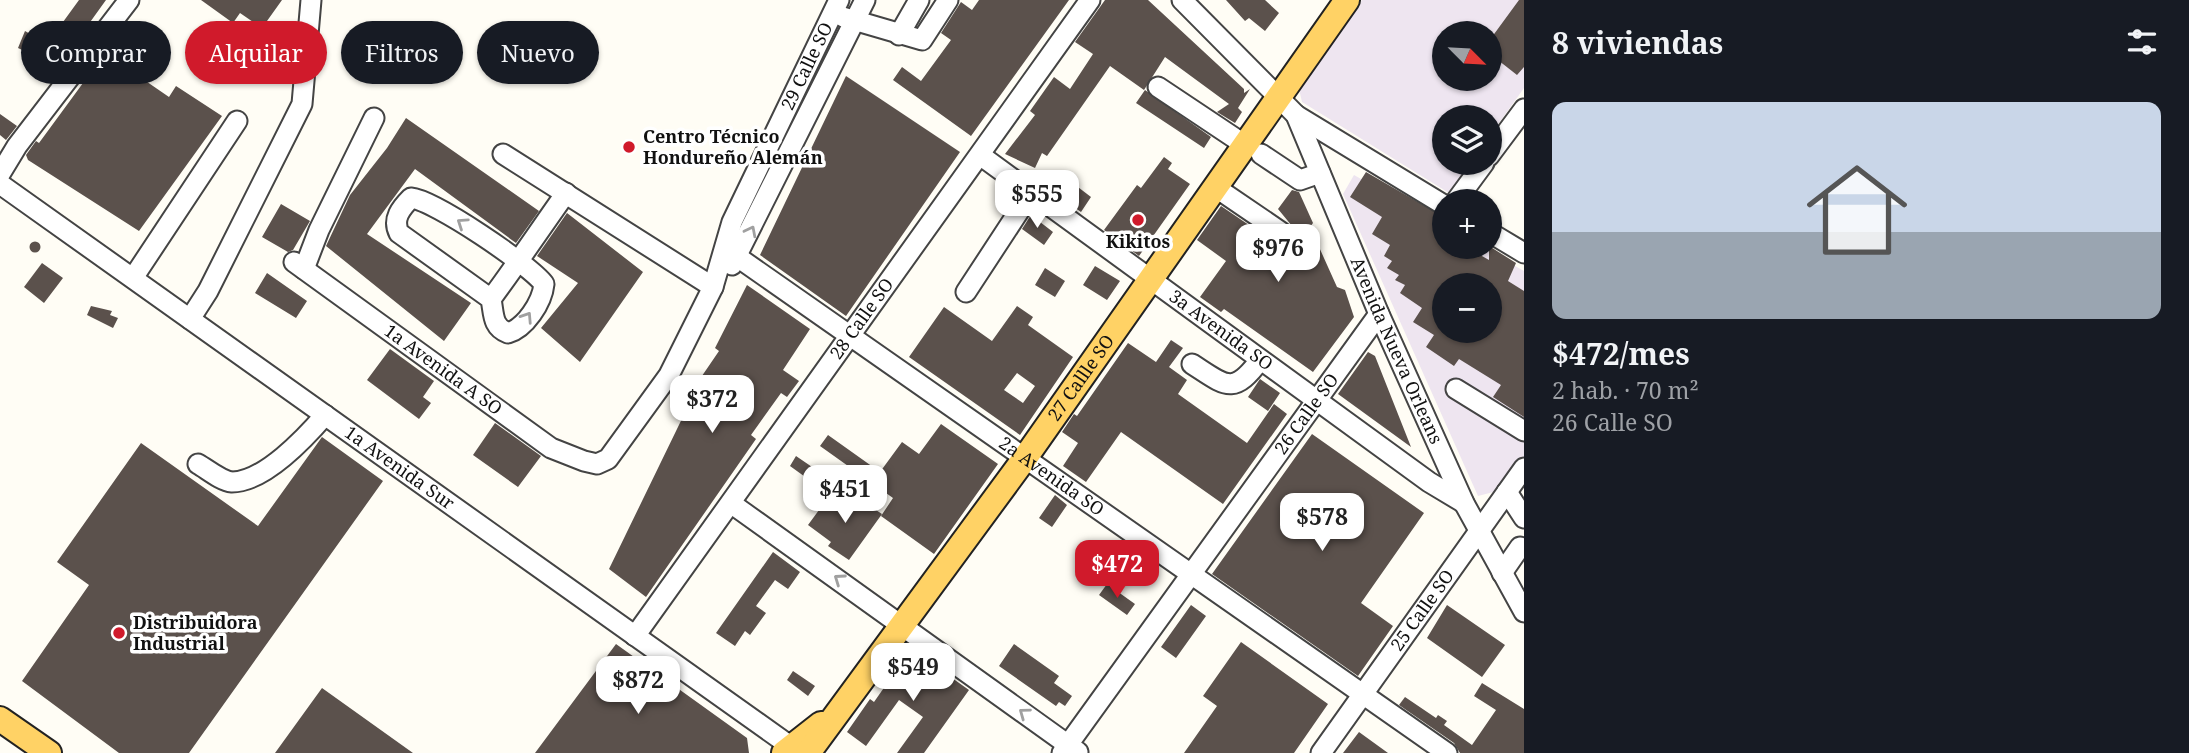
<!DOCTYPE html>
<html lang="es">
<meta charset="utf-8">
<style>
body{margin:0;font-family:"Noto Serif",serif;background:#242831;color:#f1f3f6;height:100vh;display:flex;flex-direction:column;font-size:26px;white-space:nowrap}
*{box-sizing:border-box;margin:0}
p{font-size:23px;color:#9ea1a6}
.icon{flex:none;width:38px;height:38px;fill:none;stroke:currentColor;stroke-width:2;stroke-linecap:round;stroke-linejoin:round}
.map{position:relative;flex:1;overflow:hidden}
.drawer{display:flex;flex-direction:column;background:#171b24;width:665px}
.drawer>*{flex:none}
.banner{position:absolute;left:21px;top:21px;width:665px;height:63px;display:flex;gap:14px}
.needle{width:46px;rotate:114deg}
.buttons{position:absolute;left:1432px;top:21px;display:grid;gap:14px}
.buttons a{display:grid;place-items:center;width:70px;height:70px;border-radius:50%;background:#171b24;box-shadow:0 2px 5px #0004;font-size:35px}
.price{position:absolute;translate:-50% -60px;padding:0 16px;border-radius:14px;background:#fff;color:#222;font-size:23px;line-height:46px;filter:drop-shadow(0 2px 4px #0008)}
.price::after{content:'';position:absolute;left:50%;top:42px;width:21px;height:16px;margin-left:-10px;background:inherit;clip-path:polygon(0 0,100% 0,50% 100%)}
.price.selected{background:#d01a2b;color:#fff}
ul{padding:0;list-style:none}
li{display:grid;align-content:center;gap:14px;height:371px;padding:0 28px}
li+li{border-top:2px solid #363941}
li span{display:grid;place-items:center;height:217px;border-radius:14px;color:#555}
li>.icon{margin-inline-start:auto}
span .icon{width:126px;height:126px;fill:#fffc;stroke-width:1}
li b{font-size:30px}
h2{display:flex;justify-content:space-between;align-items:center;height:84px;padding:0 28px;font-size:30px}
.pill{padding:0 24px;border-radius:32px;background:#171b24;box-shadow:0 2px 5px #0004;font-size:24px;line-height:63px}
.pill.selected{background:#d01a2b;color:#fff}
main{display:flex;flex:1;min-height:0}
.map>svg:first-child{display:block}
.industrial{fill:#eee5f0;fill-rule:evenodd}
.building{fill:#5b514c;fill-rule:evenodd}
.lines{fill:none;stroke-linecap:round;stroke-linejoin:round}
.minor-casing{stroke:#444;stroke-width:23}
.major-casing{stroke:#222;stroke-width:28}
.minor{stroke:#fff;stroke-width:19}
.major{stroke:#ffd265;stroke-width:24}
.oneway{stroke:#a0a0a0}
.poi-dot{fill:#d01a2b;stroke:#fff;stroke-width:2.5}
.labels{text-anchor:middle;stroke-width:7;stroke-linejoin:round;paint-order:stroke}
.street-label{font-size:18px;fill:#111;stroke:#fff}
.poi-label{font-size:18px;font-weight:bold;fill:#111;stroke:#fff;text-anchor:start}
</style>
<main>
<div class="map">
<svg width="1524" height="753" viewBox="0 0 1524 753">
<rect width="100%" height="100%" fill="#fffdf5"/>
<path class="industrial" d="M1362,0h162v88l-35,49v-20h-45v46h27l-22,30 -147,-91 -3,-13zM1444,33h45v46h-45z
M1354,175l90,51v21h37l43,24v186l-23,33 -23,6 -135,-302zM1444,285h45v46h-45z"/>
<path class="building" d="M79,0h27l-41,57 -18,-13z
M201,0h81l-20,28 -22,-15 -7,10z
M979,0h90l-98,136 -78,-56 9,-13 19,14 30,-41 -10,-7 18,-28 2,-3 11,8z
M1105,0h43l96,89v4l6,-4 -12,19 4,4 -7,11 -18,-11 12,-8 -64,-47 -21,33 -34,-24 -63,90 -5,-3 -7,15 -30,-14 30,-39 -5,-4 24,-34 16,12 23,-35 -18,-12z
M1226,0h39l14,13 -14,18 -16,-13 -4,3z
M1519,0h5v67l-7,8 -28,-22v-12z
M25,31l14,8 -6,16 -15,-7z
M105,53l64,44 7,-11 46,30 -83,115 -111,-71 -2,-5 10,-14 3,2z
M846,76l114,76 -114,164 -86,-61z
M1145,90l66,47 -7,11 -68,-45z
M0,114l17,12 -11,14 -6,-5z
M406,118l133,93 -23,32 -101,-74 -48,65 104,69 -27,38 -118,-95 24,-51 37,-47z
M1164,157l8,6 -4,6 22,15 -51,72 -35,-26 33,-45 4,3z
M1366,172l78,45v30h22l23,13v-14l27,17 -8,18 16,10v126l-31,-20 8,-12 -42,-26 -5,7 -28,-19 8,-12 -21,-13 9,-14 -22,-15 5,-8 -10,-5 4,-5 -12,-7 5,-7 -8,-5 6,-11 -18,-11 10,-17 -32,-20zM1444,285h45v46h-45z
M1070,181l21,16 -10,15 -27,-19 7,-10 5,4z
M1292,190l7,2 14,31 -3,4 27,60 8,3 9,27 -41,55 -89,-63 -3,3 -21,-15 26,-36 -29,-21 24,-34 53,36 12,1 22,17 -16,-34 -14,-17z
M281,204l29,17 -17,29 -5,2 -26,-15z
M567,213l76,59 -63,90 -39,-34 37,-45 -41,-27z
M1031,215l22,17 -9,13 -22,-16z
M29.5 247a5.5 5.5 0 1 1 11 0a5.5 5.5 0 1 1-11 0Z
M42,263l21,15 -19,25 -20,-16z
M1095,266l25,15 -13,19 -24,-15z
M1045,268l20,13 -10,16 -20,-12z
M267,273l40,28 -11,17 -41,-25z
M747,285l63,44 -27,41 16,11 -12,16 -6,-4 -30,42 5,4 -110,158 -37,-28 85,-175 -3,-2 28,-41 -4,-3z
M91,306l21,5 -2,4 8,3 -5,10 -26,-13z
M1017,306l16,11 -5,8 45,32 -53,78 -111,-78 35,-50 48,34zM1017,373l18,13 -12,17 -19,-13z
M1171,340l12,8 -14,19 18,13 -9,14 69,49 27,-39 13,10 -64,90 -102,-72 -35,50 -23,-16 15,-23 -16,-11 12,-18 3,2 51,-73 28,19z
M390,349l44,32 -11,16 8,6 -12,16 -52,-39z
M1368,352l7,4 36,91 -73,-53z
M1260,379l20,14 -12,18 -20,-14z
M495,423l46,33 -23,31 -45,-32z
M941,424l57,40 -64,90 -53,-38 12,-18 -73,-52 8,-11 52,37 22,-30 17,12z
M1312,434l112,79 -63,90 32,23 -35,50 -146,-102z
M322,437l61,44 -194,272h-70l-97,-72 67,-96 -32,-23 84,-119 117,83z
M796,456l19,13 -7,10 -18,-13z
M830,495l23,16 8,-11 21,14 -33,46 -21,-14 3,-4 -23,-17z
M1055,495l12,10 -15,22 -13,-9z
M773,552l27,20 -12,17 -13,-9 -19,26 10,7 -16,22 -5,-4 -10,15 -19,-13z
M1107,584l28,20 -8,11 -28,-20z
M1191,605l15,11 -30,42 -15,-11z
M1447,605l58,40 -23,32 -55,-39z
M1241,642l87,62 -34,49h-110l33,-47 -14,-10z
M616,644l131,94 2,15h-214z
M1014,644l45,32 -5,7 18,13 -7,10 -6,-4 -3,4 -57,-40z
M911,649l58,41 -45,63h-27l26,-36 -24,-17 -33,46 -19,-14 23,-33 4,3z
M793,671l22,15 -7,10 -21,-16z
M1482,683l42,26v44h-64l-6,-10 -55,-38 6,-8 31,21 2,-3 9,6 -3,4 28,20 24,-35 -22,-14z
M322,688l91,65h-138z
M1359,732l29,21h-45z"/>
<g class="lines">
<g class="minor-casing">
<g id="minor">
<path id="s1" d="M1182,0l114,115 83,199 85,189 60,109"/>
<path d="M843,17l79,23 26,-40"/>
<path d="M899,35l20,-35"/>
<path d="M1158,87l87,58"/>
<path d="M1296,115l148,90"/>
<path d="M503,154l210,133"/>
<path d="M1261,154l39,26 20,-7"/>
<path id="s2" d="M980,155l449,327 35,21"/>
<path d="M1489,156l35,-47"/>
<path d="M0,174l17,-28 112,-146"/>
<path id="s3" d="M0,184l800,569"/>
<path d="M1215,187l66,45"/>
<path d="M1456,201l28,-38"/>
<path d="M1489,232l35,21"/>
<path id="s4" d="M726,249l721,504"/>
<path id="s5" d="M294,262l257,186 33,13 13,3 11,-5 61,-84 44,-88 19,-65 107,-222"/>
<path d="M732,265l133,-265"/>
<path d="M304,269l15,-39 55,-112"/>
<path d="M133,278l104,-157"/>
<path d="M966,292l55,-84 14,-13"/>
<path d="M491,299l-92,-66c-7,-14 2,-25 12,-35 23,2 119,67 133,86 -2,19 -19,44 -36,49 -16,-6 -14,-19 -17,-34 26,-35 50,-71 75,-106"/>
<path d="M190,319l18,-28 94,-187 9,-104"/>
<path d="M1192,364c34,22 41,32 68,-4"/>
<path d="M1456,389l68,42"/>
<path d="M198,464c9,5 23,17 34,18 32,0 74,-45 93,-67"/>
<path d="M1507,492l17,26"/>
<path d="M732,504l346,248"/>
<path d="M1502,573l18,-26"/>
<path id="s6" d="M635,636l455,-636"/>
<path id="s7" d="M1062,753l317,-439"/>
<path id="s8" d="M1321,753l203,-285"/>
</g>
</g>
<g class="major-casing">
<g id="major">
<path d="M0,719l49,34"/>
<path d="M784,753l37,-29"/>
<path id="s9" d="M808,753l217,-295 322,-458"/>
</g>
</g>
<use href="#minor" class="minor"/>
<use href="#major" class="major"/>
</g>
<defs><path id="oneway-chevron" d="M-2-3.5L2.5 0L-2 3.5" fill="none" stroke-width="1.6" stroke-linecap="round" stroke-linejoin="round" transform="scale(1.75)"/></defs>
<g class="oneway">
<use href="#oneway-chevron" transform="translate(462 223) rotate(-146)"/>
<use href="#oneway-chevron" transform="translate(751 231) rotate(-63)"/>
<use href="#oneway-chevron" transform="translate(527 317) rotate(-57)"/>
<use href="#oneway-chevron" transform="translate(839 579) rotate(-145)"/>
<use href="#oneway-chevron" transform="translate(1024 713) rotate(-144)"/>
</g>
<g class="poi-dot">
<circle cx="629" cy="147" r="7"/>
<circle cx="1138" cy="220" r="7"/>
<circle cx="119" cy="633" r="7"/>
</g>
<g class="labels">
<g class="street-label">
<text dy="6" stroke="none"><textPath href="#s5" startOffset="821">29 Calle SO</textPath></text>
<text dy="6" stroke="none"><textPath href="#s6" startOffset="390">28 Calle SO</textPath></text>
<text dy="6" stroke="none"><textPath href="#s2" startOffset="298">3a Avenida SO</textPath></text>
<text dy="6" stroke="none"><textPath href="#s1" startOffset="418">Avenida Nueva Orleans</textPath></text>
<text dy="6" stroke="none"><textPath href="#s5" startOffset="184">1a Avenida A SO</textPath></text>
<text dy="6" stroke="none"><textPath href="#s9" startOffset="464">27 Callle SO</textPath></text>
<text dy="6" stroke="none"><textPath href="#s7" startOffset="418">26 Calle SO</textPath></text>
<text dy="6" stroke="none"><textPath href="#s3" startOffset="490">1a Avenida Sur</textPath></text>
<text dy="6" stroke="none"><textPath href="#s4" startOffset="397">2a Avenida SO</textPath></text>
<text dy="6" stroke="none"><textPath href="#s8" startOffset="175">25 Calle SO</textPath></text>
</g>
<g class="poi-label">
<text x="643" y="143">Centro Técnico<tspan x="643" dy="21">Hondureño Alemán</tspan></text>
<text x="1138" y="248" text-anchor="middle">Kikitos</text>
<text x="133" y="629">Distribuidora<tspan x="133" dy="21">Industrial</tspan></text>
</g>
</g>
</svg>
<div class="buttons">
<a><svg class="needle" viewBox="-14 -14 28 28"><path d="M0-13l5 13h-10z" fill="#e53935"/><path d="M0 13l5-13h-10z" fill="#9ea1a6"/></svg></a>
<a><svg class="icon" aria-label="layers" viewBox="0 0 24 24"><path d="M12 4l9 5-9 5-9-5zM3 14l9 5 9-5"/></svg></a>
<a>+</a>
<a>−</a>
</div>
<b class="price" style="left:1037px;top:230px">$555</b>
<b class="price" style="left:1278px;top:284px">$976</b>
<b class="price" style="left:712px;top:435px">$372</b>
<b class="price" style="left:845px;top:525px">$451</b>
<b class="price" style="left:1322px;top:553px">$578</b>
<b class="price selected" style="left:1117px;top:600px">$472</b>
<b class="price" style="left:913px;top:703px">$549</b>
<b class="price" style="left:638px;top:716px">$872</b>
<div class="banner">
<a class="pill">Comprar</a>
<a class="pill selected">Alquilar</a>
<a class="pill">Filtros</a>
<a class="pill">Nuevo</a>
</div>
</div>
<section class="drawer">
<h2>8 viviendas<svg class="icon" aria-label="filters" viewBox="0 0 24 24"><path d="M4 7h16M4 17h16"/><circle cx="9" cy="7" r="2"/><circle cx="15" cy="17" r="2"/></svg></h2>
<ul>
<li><span style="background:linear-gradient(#c9d6e8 60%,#9aa5b1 0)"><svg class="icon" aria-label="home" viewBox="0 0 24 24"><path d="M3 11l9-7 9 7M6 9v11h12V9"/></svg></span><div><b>$472/mes</b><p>2 hab. · 70 m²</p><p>26 Calle SO</p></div></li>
</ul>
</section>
</main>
